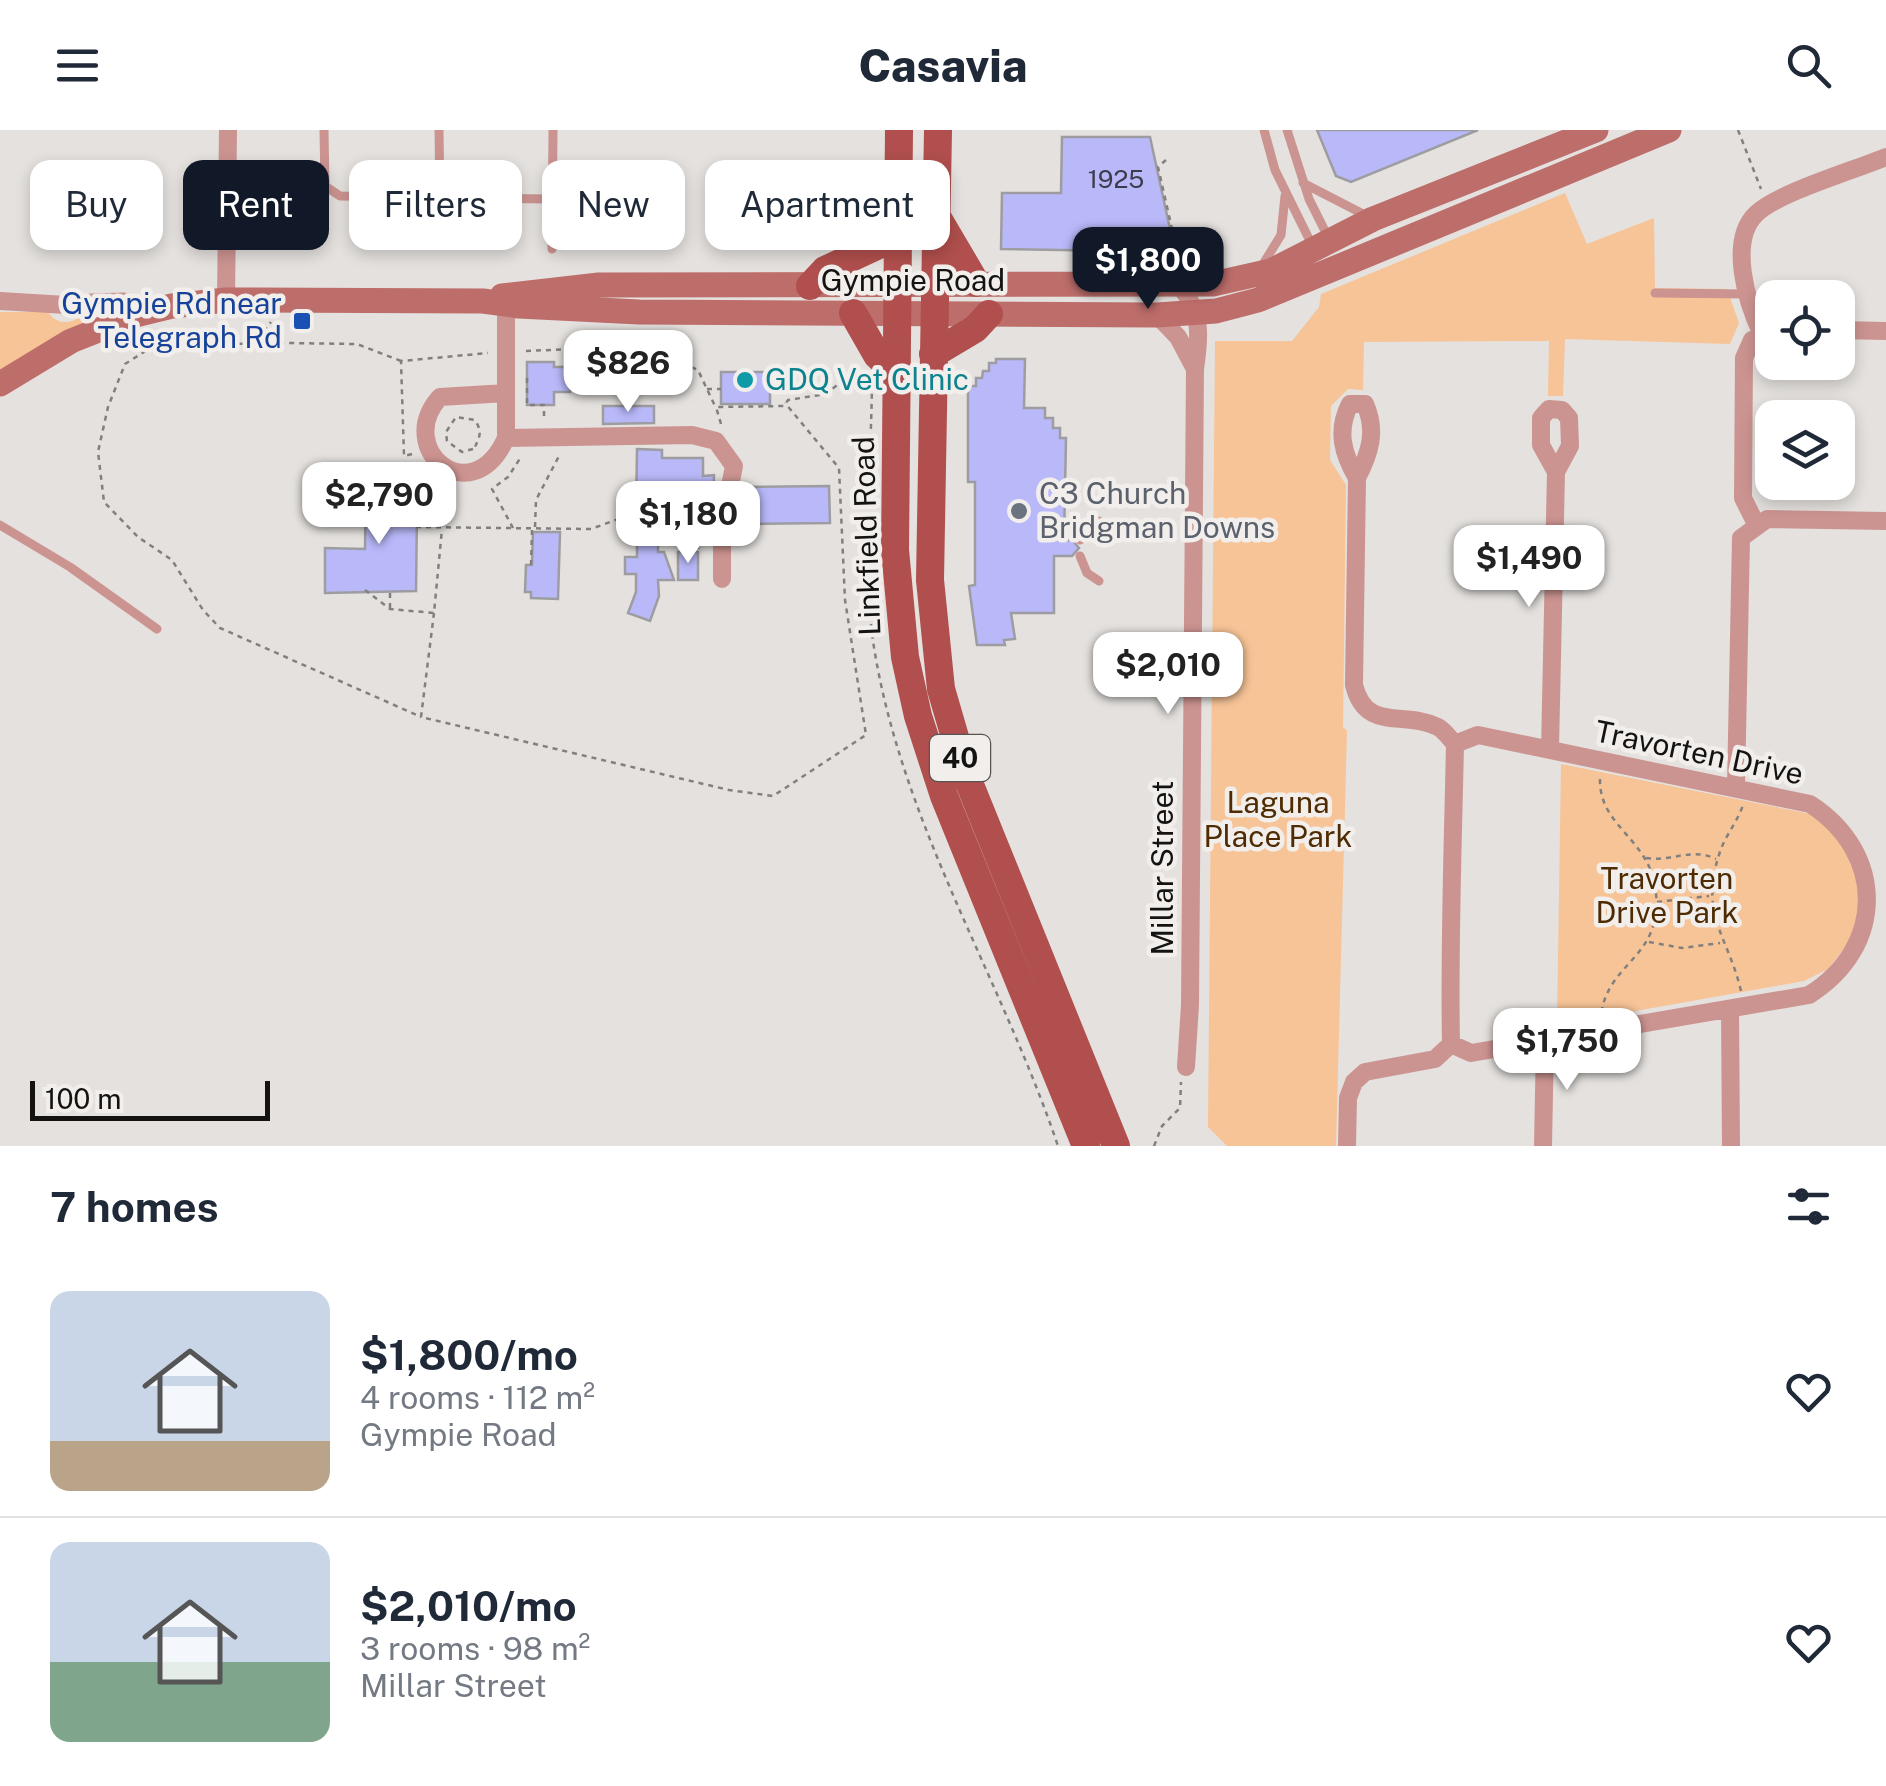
<!DOCTYPE html>
<meta charset="utf-8">
<style>
body{margin:0;font-family:"Public Sans",sans-serif;background:#f2f2f3;color:#1f2937;height:100vh;display:flex;flex-direction:column;font-size:38px;white-space:nowrap}
*{box-sizing:border-box;margin:0}
p{font-size:32px;color:#747a83}
.icon{flex:none;width:55px;height:55px;fill:none;stroke:currentColor;stroke-width:2;stroke-linecap:round;stroke-linejoin:round}
.map{position:relative;height:1016px;overflow:hidden}
.details{display:flex;flex-direction:column;background:#fff;flex:1}
.details>*{flex:none}
.top-card{position:absolute;left:30px;top:30px;width:1000px;height:90px;display:flex;gap:20px}
.controls{position:absolute;left:1755px;top:150px;display:grid;gap:20px}
.controls a{display:grid;place-items:center;width:100px;height:100px;border-radius:20px;background:#fff;box-shadow:0 5px 15px #0003;font-size:50px}
.scale{position:absolute;left:30px;bottom:25px;width:240px;box-sizing:border-box;padding-left:10px;border:5px solid #141312;border-top:0;font-size:28px;line-height:35px;white-space:nowrap;color:#141312;-webkit-text-stroke:8px #f1eeeb;paint-order:stroke}
.price{position:absolute;translate:-50% -85px;padding:0 22px;border-radius:20px;background:#fff;color:#222;font-size:32px;line-height:65px;filter:drop-shadow(0 2px 5px #0008)}
.price::after{content:'';position:absolute;left:50%;top:60px;width:30px;height:22px;margin-left:-15px;background:inherit;clip-path:polygon(0 0,100% 0,50% 100%)}
.price.current{background:#111827;color:#fff}
ul{padding:0;list-style:none}
li{display:flex;align-items:center;gap:30px;height:250px;padding:0 50px}
li+li{border-top:2px solid #e0e1e3}
li span{display:grid;place-items:center;flex:none;width:280px;height:200px;border-radius:20px;color:#555}
li>.icon{margin-inline-start:auto}
span .icon{width:120px;height:120px;fill:#fffc;stroke-width:1}
li b{font-size:42px}
h2{display:flex;justify-content:space-between;align-items:center;height:120px;padding:0 50px;font-size:42px}
.tag{padding:0 35px;border-radius:20px;background:#fff;box-shadow:0 5px 15px #0003;font-size:35px;line-height:90px}
.tag.current{background:#111827;color:#fff}
header{display:flex;justify-content:space-between;align-items:center;height:130px;padding:0 50px;background:#fff;font-size:45px;font-weight:800}
.map>svg:first-child{display:block}
.green{fill:#f7c497}
.building{fill:#b9b9fa;stroke:#9d9da1;stroke-width:2.5}
.lines{fill:none;stroke-linecap:round;stroke-linejoin:round}
.path{stroke:#82807e;stroke-width:2.5;stroke-dasharray:5 5;stroke-linecap:butt}
.service{stroke:#cc9491;stroke-width:9}
.minor{stroke:#cc9491;stroke-width:18}
.secondary{stroke:#bd6d6a;stroke-width:25}
.primary{stroke:#b04f4d;stroke-width:28}
.transit-dot{fill:#1a4fb4;stroke:#f1eeeb;stroke-width:4}
.culture-dot{fill:#0f9aa8;stroke:#f1eeeb;stroke-width:4}
.worship-dot{fill:#6b7280;stroke:#f1eeeb;stroke-width:4}
.labels{text-anchor:middle;stroke-width:9;stroke-linejoin:round;paint-order:stroke}
.number-label{font-size:25px;fill:#3d3c4c}
.shield{fill:#f1eeeb;stroke:#565553;stroke-width:2.5}
.shield-label{font-size:28px;font-weight:bold;fill:#141312}
.street-label{font-size:30px;fill:#141312;stroke:#f1eeeb}
.transit-label{font-size:30px;fill:#164399;stroke:#f1eeeb;text-anchor:end}
.culture-label{font-size:30px;fill:#0d838f;stroke:#f1eeeb;text-anchor:start}
.worship-label{font-size:30px;fill:#5b616d;stroke:#f1eeeb;text-anchor:start}
.park-label{font-size:30px;fill:#4f2b03;stroke:#f1eeeb}
</style>
<header><svg class="icon" aria-label="menu" viewBox="0 0 24 24"><path d="M4 6h16M4 12h16M4 18h16"/></svg>Casavia<svg class="icon" aria-label="search" viewBox="0 0 24 24"><circle cx="10" cy="10" r="6"/><path d="M15 15l6 6"/></svg></header>
<div class="map">
<svg width="1886" height="1016" viewBox="0 0 1886 1016">
<rect width="100%" height="100%" fill="#e4e1de"/>
<path class="green" d="M1565,63l22,51 67,-26 1,70 72,1 12,34 -9,21 -165,-5 -2,57h-15l1,-55 -185,1 -1,48 -15,-1 -17,17 -1,54 16,25 -3,242 4,4 -11,415h-109l-19,-19 7,-786h77l27,-34 2,-13z
M88,175l22,2 -110,65v-60h48c11,17 33,11 40,-7z
M1561,634l250,50 37,28 19,77 -39,50 -24,12 -247,44z"/>
<path class="building" d="M1317,0h161l-127,52 -15,-6z
M1062,7h88l25,115 -174,-3 1,-56h59z
M996,229h29l-1,49h21v10h8v10h7v10h6l-2,102h8l7,8 -7,8h-18v57h-43l4,26 -11,1 1,5h-28l-8,-59 6,-1v-103h-7v-96h8v-8h6l1,-7h6v-8h7z
M527,232h27v5h16v25h-16v13h-27z
M721,242h49v32h-49z
M603,276h51v17l-51,1z
M637,319l25,1v8h41v18l11,-1 -1,35h-11v6l-23,-1v-17h-33l12,36v18h6l10,28h-16l1,16 -9,25 -22,-8 8,-21v-18h-11v-17h12v-19l-8,-21 7,-3z
M366,356h46l-1,21 6,4 -1,80 -91,2v-45l40,1z
M829,356l1,37 -84,1 -1,-37z
M533,402h27l-2,67 -27,-1v-6h-6l1,-27h6z
M678,422h20v28h-20z"/>
<g class="lines">
<path class="path" d="M1738,0l23,59
M1166,30l-8,7 19,84
M246,62l68,-5
M265,212v-12l6,-8
M526,221l117,-5 55,24 17,36
M401,231l-44,-17 -70,-1 -132,2 -30,19 -17,43 -10,45 6,50 34,35 34,23 31,50 17,18 199,88
M527,248v27h17v16
M872,254c-1,81 -10,178 1,257 27,180 128,336 185,505
M707,259h14
M721,294l-5,-17 68,-1 4,-6 38,-6 30,-24
M473,319l-11,3 -15,-11 -1,-9 10,-15 19,3c9,14 3,18 -1,30
M412,324l-8,2 -3,-95 87,-8
M416,397l175,2 60,-22 26,2 1,8h20v35
M535,397l1,-27 23,-44
M513,398l-21,-39 16,-12 13,-20
M737,408h6l-1,-22
M531,435l1,-35
M365,460l25,19 44,4 8,-84
M390,478v-17
M434,483l-13,104 308,73 44,6 93,-61 -21,-135 -6,-132 -54,-65
M1600,649c-1,49 51,59 56,114 6,66 -48,68 -55,122
M1646,728c26,4 45,-11 70,1
M1657,772l52,-6
M1649,812l33,6 38,-5
M1741,861c-12,-53 -42,-76 -22,-136 5,-18 18,-32 24,-50
M1154,1016l8,-20 18,-18 1,-26"/>
<path class="service" d="M324,0l1,56 15,10 212,3
M439,0l1,66
M1264,0l11,40 39,79
M1287,0l22,69 20,40
M1303,53l64,33
M552,119l1,-119
M1260,139l21,-34 4,-39
M1655,163l91,1
M66,175l24,-7 34,-1
M0,395l70,42 87,62
M1080,410l3,-17 16,-2
M1080,426l7,17 12,8"/>
<path class="minor" d="M1179,155c23,27 21,51 16,84l-5,636 -4,62
M226,170l2,-170
M0,171l66,4
M1157,185l21,22 17,32
M1838,200l48,1
M1762,204c-15,-30 -34,-93 -6,-120 21,-21 99,-44 130,-57
M506,263l-66,4c-47,52 32,117 66,41v-134
M506,308l186,-3 24,6 18,25 -12,61v52
M1357,348c-14,-24 -21,-47 -7,-74h15c12,27 5,49 -8,74l-3,207c12,48 50,25 84,42 6,3 12,12 17,17
M1756,394l-13,-26 1,-140 8,-18 20,-10
M1478,605l332,69c76,49 76,143 -1,191l-338,58 -20,-9c-2,-100 2,-200 4,-300z
M1550,619l6,-277 14,-26 -1,-28 -7,-8 -13,-1 -8,9v27l15,27
M1736,656l5,-248 26,-19 119,2
M1730,879l1,137
M1347,1016l1,-48 6,-16 11,-10 70,-13 16,-15
M1543,1016l2,-106"/>
<path class="secondary" d="M502,166l97,-11 614,-1 58,-13 102,-52 223,-89
M0,254l71,-43 68,-27 33,-8 54,-6 257,1 36,5 120,6 518,3 59,-4 42,-11 411,-170"/>
<path class="primary" d="M899,0l-4,420 10,107 13,59 26,80 142,350
M938,0l-8,450 11,109 25,86 150,371
M936,85l40,68
M810,156l15,-16 73,-34
M853,183l24,42 20,19
M933,224l42,-25 14,-15"/>
</g>
<rect class="transit-dot" x="292" y="181" width="20" height="20" rx="5"/>
<circle class="culture-dot" cx="745" cy="250" r="10"/>
<circle class="worship-dot" cx="1019" cy="381" r="10"/>
<g class="labels">
<g class="number-label">
<text x="1116" y="58">1925</text>
</g>
<rect class="shield" x="930" y="605" width="60" height="46" rx="8"/>
<g class="shield-label">
<text x="960" y="638">40</text>
</g>
<g class="street-label">
<text x="913" y="161">Gympie Road</text>
<text transform="translate(867 406) rotate(-92)" y="10">Linkfield Road</text>
<text transform="translate(1699 623) rotate(12)" y="10">Travorten Drive</text>
<text transform="translate(1163 738) rotate(-90)" y="10">Millar Street</text>
</g>
<g class="transit-label">
<text x="282" y="184">Gympie Rd near<tspan x="282" dy="34">Telegraph Rd</tspan></text>
</g>
<g class="culture-label">
<text x="765" y="260">GDQ Vet Clinic</text>
</g>
<g class="worship-label">
<text x="1039" y="374">C3 Church<tspan x="1039" dy="34">Bridgman Downs</tspan></text>
</g>
<g class="park-label">
<text x="1278" y="683">Laguna<tspan x="1278" dy="34">Place Park</tspan></text>
<text x="1667" y="759">Travorten<tspan x="1667" dy="34">Drive Park</tspan></text>
</g>
</g>
</svg>
<div class="controls">
<a><svg class="icon" aria-label="locate" viewBox="0 0 24 24"><circle cx="12" cy="12" r="6"/><path d="M12 2v4M12 18v4M2 12h4M18 12h4"/></svg></a>
<a><svg class="icon" aria-label="layers" viewBox="0 0 24 24"><path d="M12 4l9 5-9 5-9-5zM3 14l9 5 9-5"/></svg></a>
</div>
<div class="scale">100 m</div>
<b class="price current" style="left:1148px;top:182px">$1,800</b>
<b class="price" style="left:628px;top:285px">$826</b>
<b class="price" style="left:379px;top:417px">$2,790</b>
<b class="price" style="left:688px;top:436px">$1,180</b>
<b class="price" style="left:1529px;top:480px">$1,490</b>
<b class="price" style="left:1168px;top:587px">$2,010</b>
<b class="price" style="left:1567px;top:963px">$1,750</b>
<div class="top-card">
<a class="tag">Buy</a>
<a class="tag current">Rent</a>
<a class="tag">Filters</a>
<a class="tag">New</a>
<a class="tag">Apartment</a>
</div>
</div>
<section class="details">
<h2>7 homes<svg class="icon" aria-label="filters" viewBox="0 0 24 24"><path d="M4 7h16M4 17h16"/><circle cx="9" cy="7" r="2"/><circle cx="15" cy="17" r="2"/></svg></h2>
<ul>
<li><span style="background:linear-gradient(#c9d6e8 75%,#b9a48a 0)"><svg class="icon" aria-label="home" viewBox="0 0 24 24"><path d="M3 11l9-7 9 7M6 9v11h12V9"/></svg></span><div><b>$1,800/mo</b><p>4 rooms · 112 m²</p><p>Gympie Road</p></div><svg class="icon" aria-label="heart" viewBox="0 0 24 24"><path d="M12 20l-8-8c-3-5 5-10 8-4 3-6 11-1 8 4z"/></svg></li>
<li><span style="background:linear-gradient(#c9d6e8 60%,#7fa58c 0)"><svg class="icon" aria-label="home" viewBox="0 0 24 24"><path d="M3 11l9-7 9 7M6 9v11h12V9"/></svg></span><div><b>$2,010/mo</b><p>3 rooms · 98 m²</p><p>Millar Street</p></div><svg class="icon" aria-label="heart" viewBox="0 0 24 24"><path d="M12 20l-8-8c-3-5 5-10 8-4 3-6 11-1 8 4z"/></svg></li>
</ul>
</section>
